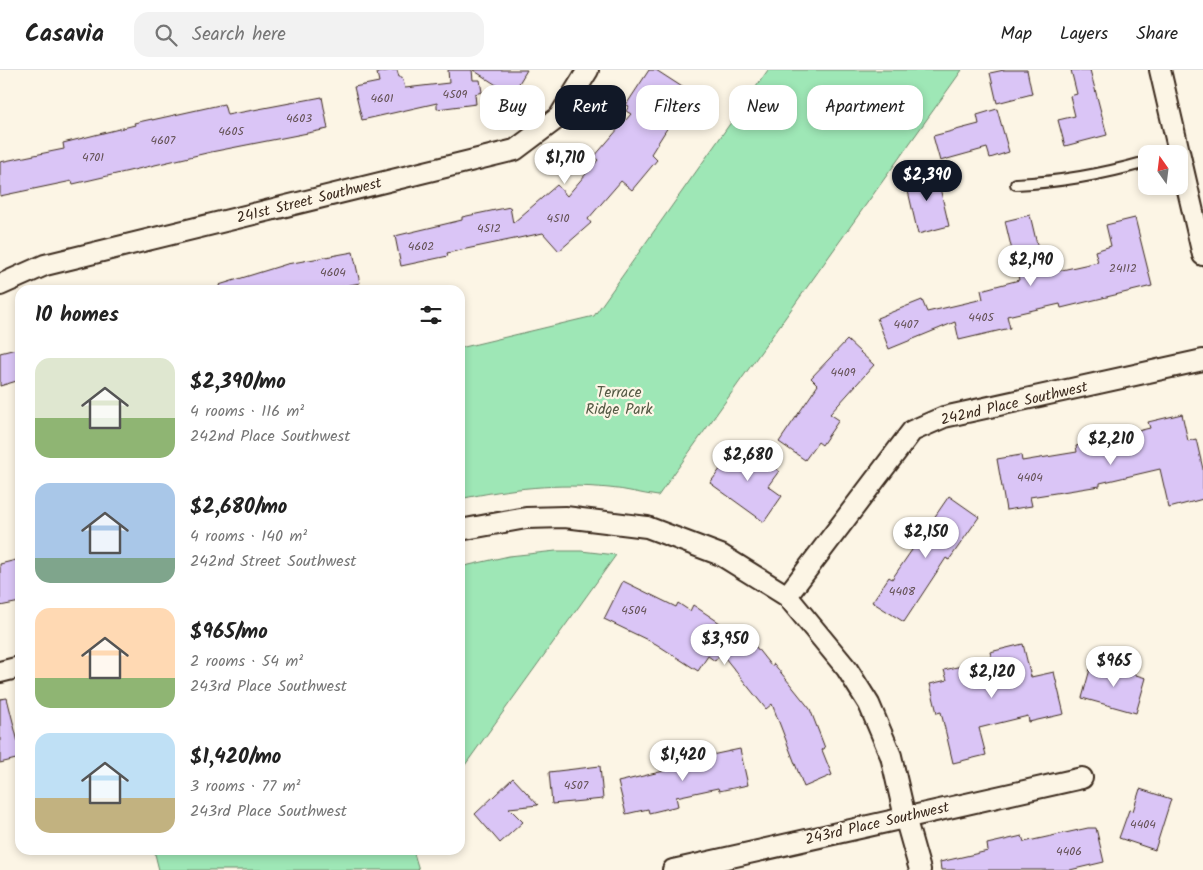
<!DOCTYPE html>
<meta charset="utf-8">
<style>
body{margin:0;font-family:Kalam,sans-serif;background:#f2f2f2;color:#222;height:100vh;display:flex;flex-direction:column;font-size:19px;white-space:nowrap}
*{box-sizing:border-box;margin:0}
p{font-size:16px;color:#767676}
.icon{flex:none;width:28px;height:28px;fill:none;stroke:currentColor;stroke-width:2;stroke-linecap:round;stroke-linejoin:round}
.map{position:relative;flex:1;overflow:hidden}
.side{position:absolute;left:15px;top:215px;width:450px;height:570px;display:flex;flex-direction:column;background:#fff;border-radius:15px;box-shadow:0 2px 8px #0003}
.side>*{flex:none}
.banner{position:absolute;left:480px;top:15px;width:475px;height:45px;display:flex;gap:10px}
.needle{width:32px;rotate:346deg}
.buttons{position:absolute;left:1138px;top:75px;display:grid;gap:10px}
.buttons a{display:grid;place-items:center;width:50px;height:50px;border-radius:10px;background:#fff;box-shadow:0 2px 8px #0003;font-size:25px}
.price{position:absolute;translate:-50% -42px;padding:0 11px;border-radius:18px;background:#fff;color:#222;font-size:16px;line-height:32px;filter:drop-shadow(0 1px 2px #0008)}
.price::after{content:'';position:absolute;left:50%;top:30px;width:15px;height:11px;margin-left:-8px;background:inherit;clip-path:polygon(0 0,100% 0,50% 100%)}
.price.selected{background:#111827;color:#fff}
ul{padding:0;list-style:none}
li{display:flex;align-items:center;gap:15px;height:125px;padding:0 20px}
li span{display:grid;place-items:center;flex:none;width:140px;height:100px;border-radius:15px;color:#555}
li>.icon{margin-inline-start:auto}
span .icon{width:60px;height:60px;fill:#fffc;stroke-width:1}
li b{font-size:21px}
h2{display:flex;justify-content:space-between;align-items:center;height:60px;padding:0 20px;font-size:21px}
.pill{padding:0 18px;border-radius:15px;background:#fff;box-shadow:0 2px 8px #0003;font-size:18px;line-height:45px}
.pill.selected{background:#111827;color:#fff}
header{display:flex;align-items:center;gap:30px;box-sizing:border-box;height:70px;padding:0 25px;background:#fff;border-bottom:1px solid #e0e0e0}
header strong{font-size:24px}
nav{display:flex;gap:28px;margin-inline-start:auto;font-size:18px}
.search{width:350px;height:45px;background:#f2f2f2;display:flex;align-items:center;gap:12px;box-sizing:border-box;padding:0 18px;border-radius:15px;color:#767676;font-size:19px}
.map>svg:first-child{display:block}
.green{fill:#9ee7b6;stroke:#6c886a}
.building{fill:#dac5f6;stroke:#3b2a1e}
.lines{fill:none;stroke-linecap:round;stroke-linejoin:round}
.service-casing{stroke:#3b2a1e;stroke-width:14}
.minor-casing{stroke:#3b2a1e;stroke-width:24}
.service{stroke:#fcf5e5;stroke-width:10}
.minor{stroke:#fcf5e5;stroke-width:20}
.labels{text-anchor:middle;stroke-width:4.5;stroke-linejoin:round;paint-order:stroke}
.number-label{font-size:12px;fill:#635154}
.street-label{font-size:15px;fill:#3b2a1e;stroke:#fcf5e5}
.park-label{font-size:15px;fill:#545944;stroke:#fcf5e5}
</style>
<header>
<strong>Casavia</strong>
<div class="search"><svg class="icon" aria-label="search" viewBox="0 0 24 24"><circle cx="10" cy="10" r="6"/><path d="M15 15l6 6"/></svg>Search here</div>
<nav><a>Map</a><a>Layers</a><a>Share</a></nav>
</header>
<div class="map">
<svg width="1203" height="800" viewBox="0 0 1203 800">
<rect width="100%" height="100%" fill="#fcf5e5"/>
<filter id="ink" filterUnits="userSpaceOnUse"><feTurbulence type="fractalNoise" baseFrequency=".02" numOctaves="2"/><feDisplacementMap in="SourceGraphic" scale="10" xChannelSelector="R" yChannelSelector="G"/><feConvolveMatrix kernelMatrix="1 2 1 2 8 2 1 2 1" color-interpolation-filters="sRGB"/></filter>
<g filter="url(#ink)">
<path class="green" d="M768,0h194l-304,426c-16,-2 -33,-7 -49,-8 -51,-5 -99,0 -149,11v-151l134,-32z
M556,481h25l35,4 -156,217v-205l49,-11z
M154,780h259l6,20h-260z"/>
<path class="building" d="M392,0h5l2,7h3l3,11 44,-5 -1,-13h24l1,10h7l2,12 -7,2 1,10 -39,5v-6l-75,17 -8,-33 25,-5 -2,-9z
M473,0h54l-15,25z
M649,0h7l34,22 -39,62 6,6 -25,30 -11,-9 -33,38 3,4 -32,28 -16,-18 -96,20 1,3 -47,10 -6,-30 67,-16v-3l48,-10 3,16 44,-38 10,11 31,-36 -4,-3 37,-43 -5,-3 3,-5 -3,-1z
M1004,0h23l5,24 -35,9 -7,-30z
M1071,0h19l17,65 -42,11 -7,-26 17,-4 -5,-20 7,-2z
M322,27l6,32 -117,23 -138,32 -1,-3 -72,15v-34l64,-13 -1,-6 72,-18 -1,-2 18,-4v1l72,-16 3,11z
M997,39l12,43 -19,6 -3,-10 -47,13 -7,-25 46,-12 -2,-9z
M936,101l13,55 -31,8 -13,-56z
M1030,145l14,59 54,-12 -3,-11 16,-5 -5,-21 29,-7 17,68 -91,22 -1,-4 -53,12 3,12 -51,12 -4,-18 -66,27 -12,-31 45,-18 5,12 56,-13 -2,-9 38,-10 -14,-59z
M353,182l7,31 -36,7h-104l-1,-5 68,-21z
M847,270l27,25 -44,49 9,6 -17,25 -4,-3 -13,18 -26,-18 39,-57 -7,-7z
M20,278v32l-20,6v-33z
M1182,344l6,27 8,-2 7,30v30l-34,9 -9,-39 -60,14v3l-70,11 2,9 -26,4 -9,-51 24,-4 1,6 55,-9 -1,-6 74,-18 -2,-6z
M739,373l40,28 -11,15 14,10 -18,26 -54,-39z
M949,426l30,21 -30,43 -3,-2 -42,64 -32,-20 17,-25 3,2z
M20,489v43l-20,4v-42z
M623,511l53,26 2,-4 12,8 3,-6 63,42 15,19 3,-2 36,45 15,39 -3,2 10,25 -28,12 -32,-83 -6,5 -45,-56 -6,8 -7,-5 -10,15 -42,-27 -52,-25z
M1023,574l8,33 23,-5 10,42 -35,8 -1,-6 -49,12 7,27 -33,8 -12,-51 -4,1 -7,-29 17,-4 -3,-10 48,-11 -2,-7z
M1092,592l54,16 -10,35 -54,-15z
M7,628l13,52v8l-20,5v-64z
M740,679l8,36 -29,6 -1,-3 -42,9 2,9 -29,7 -1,-4 -22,5 -8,-32 71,-17 -1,-5z
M600,696l3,33 -51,5 -3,-32z
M513,708l25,27 -29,3 14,14 -23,21 -25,-29z
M1140,719l31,10 -16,51 -36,-12 10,-28 4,1z
M1088,758h8l8,34 -34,8h-129l-1,-8 48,-11 -1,-7 35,-8 2,6z"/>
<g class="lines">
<g class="service-casing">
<path id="service" d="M1016,114c44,-2 88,-10 130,-22"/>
</g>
<g class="minor-casing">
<path id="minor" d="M1160,0l43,185
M0,215l45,-20 470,-115 44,-33 29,-47
M460,460l66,-12 39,-1 82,10 74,28 66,41 60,73 22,35 22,52 14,61 15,53
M787,526l125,-165 32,-14 259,-57
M0,602l20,-5
M673,800l409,-92"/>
</g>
<use href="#service" class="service"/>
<use href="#minor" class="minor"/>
</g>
</g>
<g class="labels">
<g class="number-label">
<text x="455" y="28">4509</text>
<text x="382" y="32">4601</text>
<text x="299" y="52">4603</text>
<text x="231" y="65">4605</text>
<text x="163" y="74">4607</text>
<text x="93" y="91">4701</text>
<text x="558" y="152">4510</text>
<text x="489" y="162">4512</text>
<text x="421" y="180">4602</text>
<text x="1123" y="202">24112</text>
<text x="333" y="206">4604</text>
<text x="981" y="251">4405</text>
<text x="906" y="258">4407</text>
<text x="843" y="306">4409</text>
<text x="1030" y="411">4404</text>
<text x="902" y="525">4408</text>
<text x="634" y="544">4504</text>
<text x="576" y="719">4507</text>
<text x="1143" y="758">4404</text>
<text x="1069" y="785">4406</text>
</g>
<g class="street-label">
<text transform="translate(309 130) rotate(-14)" y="5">241st Street Southwest</text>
<text transform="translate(1014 333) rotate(-13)" y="5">242nd Place Southwest</text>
<text transform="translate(877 753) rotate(-13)" y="5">243rd Place Southwest</text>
</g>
<g class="park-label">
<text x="619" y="327">Terrace<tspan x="619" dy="17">Ridge Park</tspan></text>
</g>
</g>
</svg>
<div class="buttons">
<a><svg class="needle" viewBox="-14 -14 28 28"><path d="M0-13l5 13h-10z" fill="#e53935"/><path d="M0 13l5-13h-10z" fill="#767676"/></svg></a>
</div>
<b class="price" style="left:565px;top:115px">$1,710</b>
<b class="price selected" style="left:927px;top:132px">$2,390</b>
<b class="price" style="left:1031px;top:217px">$2,190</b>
<b class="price" style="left:1111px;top:396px">$2,210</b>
<b class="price" style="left:748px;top:412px">$2,680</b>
<b class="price" style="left:926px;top:489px">$2,150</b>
<b class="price" style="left:725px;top:596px">$3,950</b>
<b class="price" style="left:1114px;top:618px">$965</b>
<b class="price" style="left:992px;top:629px">$2,120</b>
<b class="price" style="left:683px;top:712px">$1,420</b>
<div class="banner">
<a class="pill">Buy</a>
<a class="pill selected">Rent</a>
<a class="pill">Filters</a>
<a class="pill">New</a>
<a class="pill">Apartment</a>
</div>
<section class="side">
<h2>10 homes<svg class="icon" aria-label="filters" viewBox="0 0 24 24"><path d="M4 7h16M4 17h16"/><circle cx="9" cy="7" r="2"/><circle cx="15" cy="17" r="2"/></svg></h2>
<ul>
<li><span style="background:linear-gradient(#dfe7d0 60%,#8fb573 0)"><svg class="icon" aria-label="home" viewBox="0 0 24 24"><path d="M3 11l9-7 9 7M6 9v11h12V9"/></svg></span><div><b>$2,390/mo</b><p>4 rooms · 116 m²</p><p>242nd Place Southwest</p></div></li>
<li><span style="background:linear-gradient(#a9c7e8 75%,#7fa58c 0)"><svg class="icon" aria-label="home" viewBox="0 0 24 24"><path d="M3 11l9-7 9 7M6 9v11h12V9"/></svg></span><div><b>$2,680/mo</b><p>4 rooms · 140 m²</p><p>242nd Street Southwest</p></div></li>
<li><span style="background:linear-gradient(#ffd9b3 70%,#8fb573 0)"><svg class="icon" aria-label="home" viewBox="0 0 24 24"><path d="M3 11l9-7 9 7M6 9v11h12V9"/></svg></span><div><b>$965/mo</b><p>2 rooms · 54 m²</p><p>243rd Place Southwest</p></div></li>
<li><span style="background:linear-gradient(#bfe0f5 65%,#c2b280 0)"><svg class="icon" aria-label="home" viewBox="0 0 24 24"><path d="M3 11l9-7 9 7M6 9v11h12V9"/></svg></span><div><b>$1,420/mo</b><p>3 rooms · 77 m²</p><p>243rd Place Southwest</p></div></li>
</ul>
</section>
</div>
